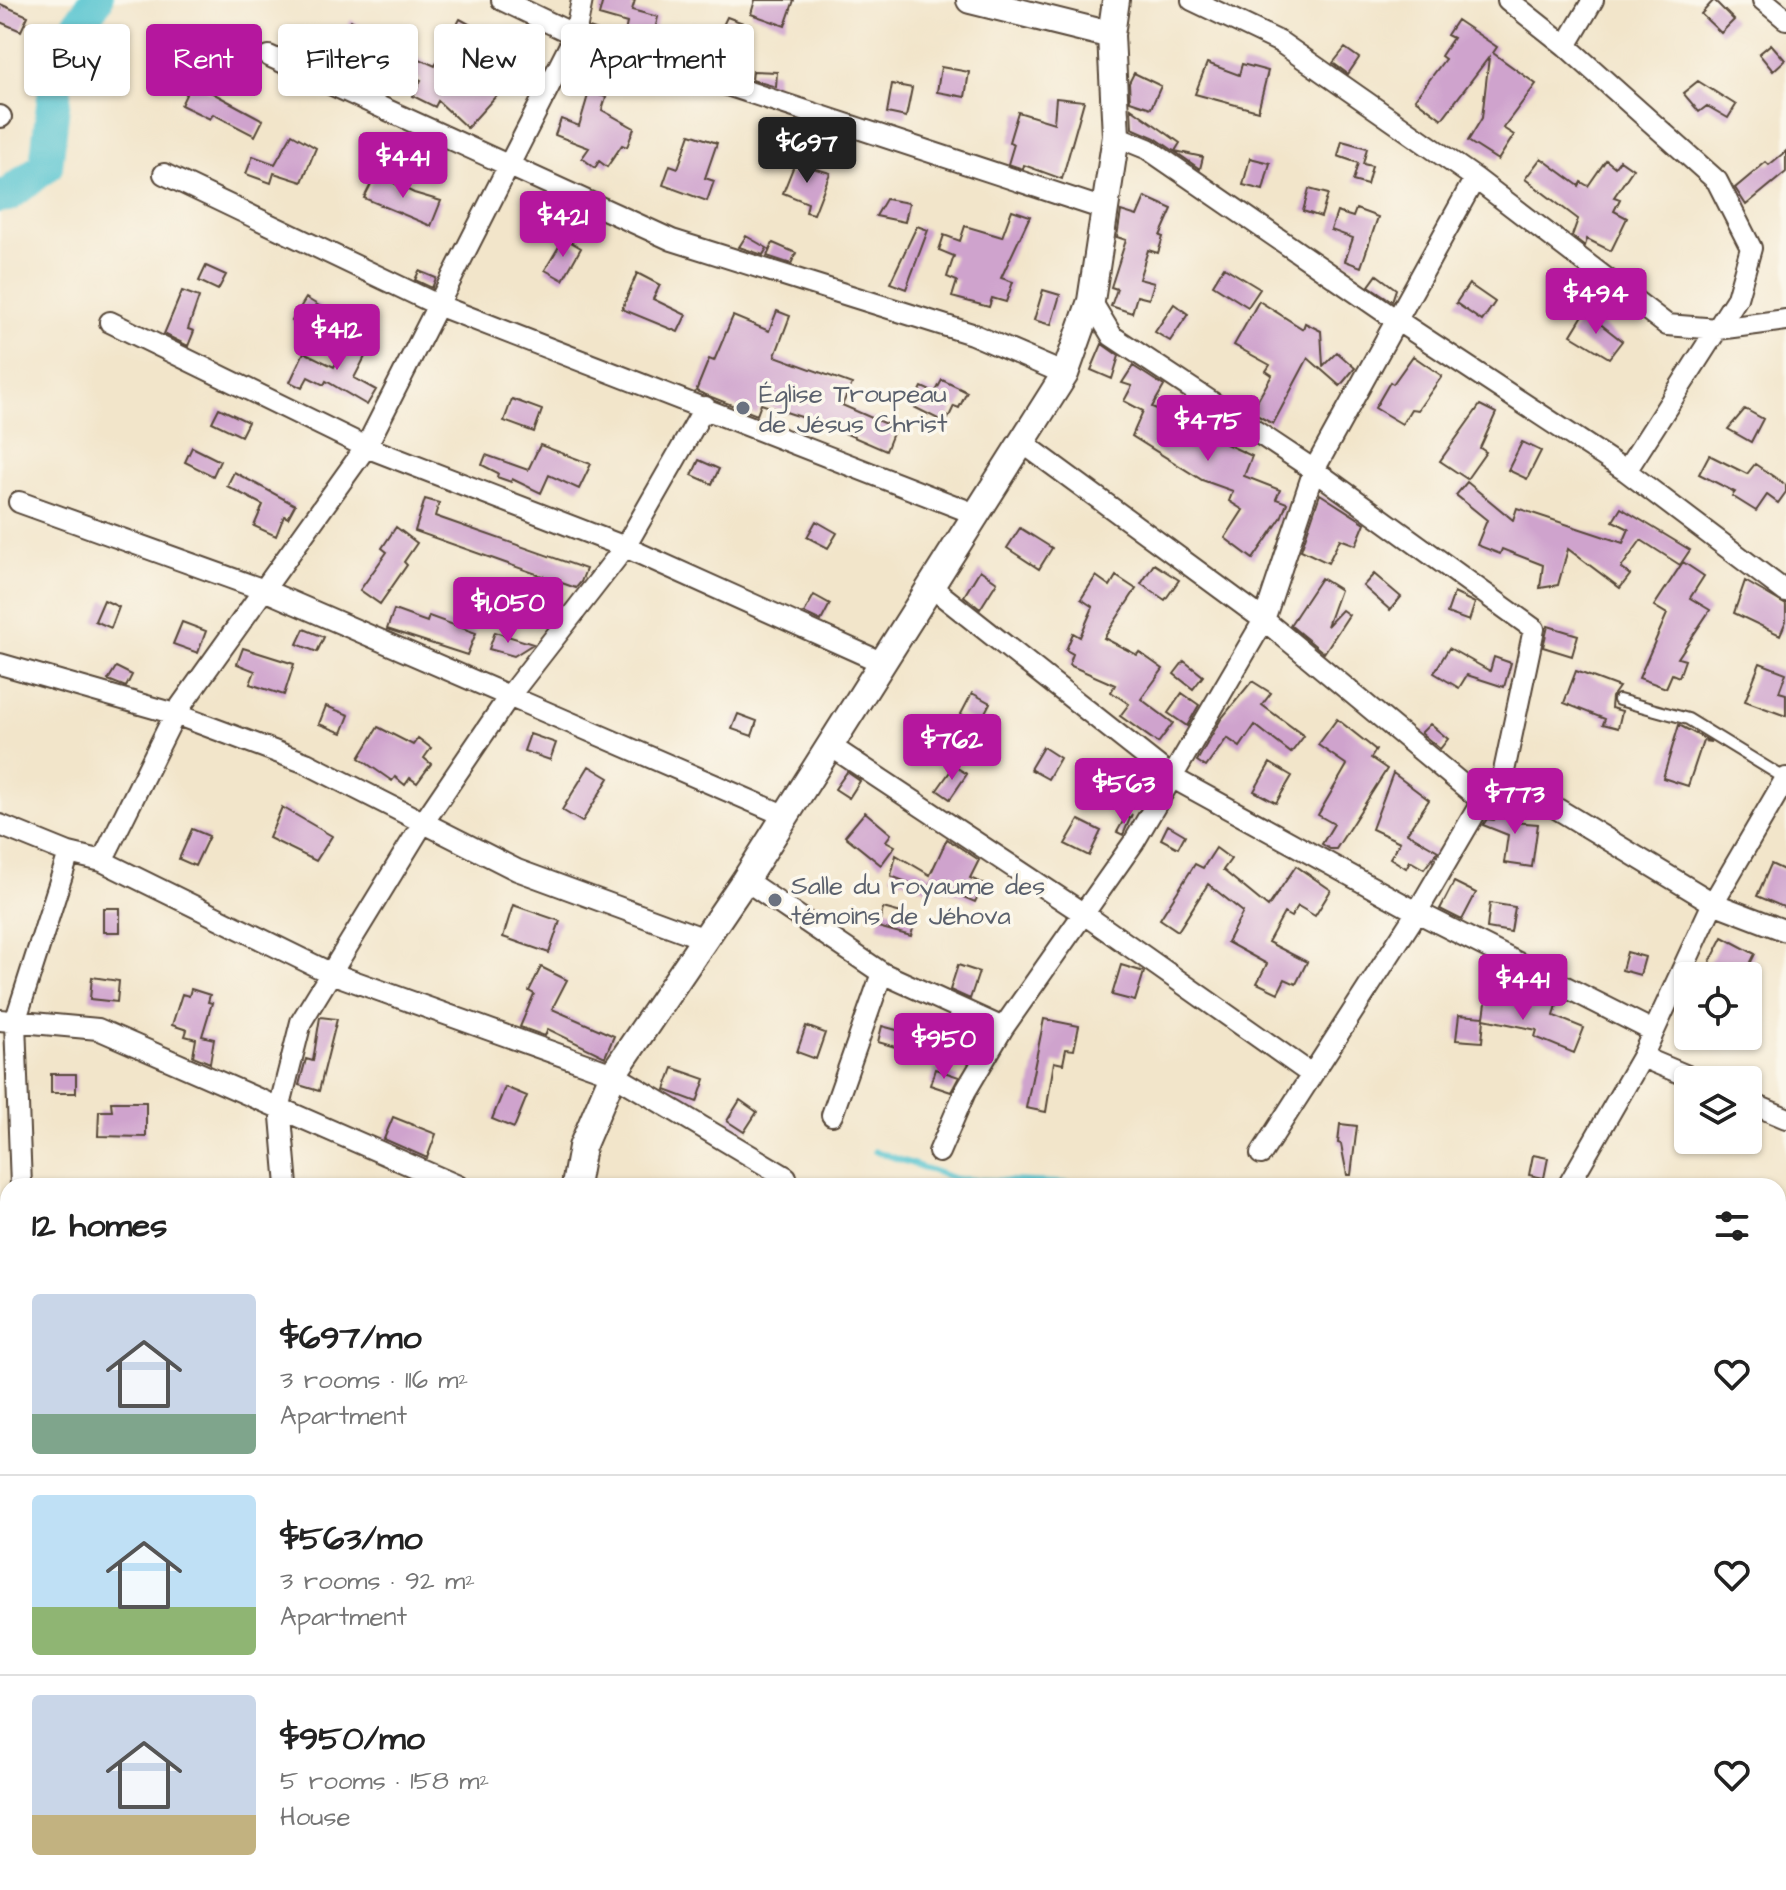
<!DOCTYPE html>
<meta charset="utf-8">
<style>
body{margin:0;font-family:"Architects Daughter",sans-serif;background:#f2f2f2;color:#222;height:100vh;display:flex;flex-direction:column;font-size:30px;white-space:nowrap}
*{box-sizing:border-box;margin:0}
p{font-size:26px;color:#767676}
.icon{flex:none;width:44px;height:44px;fill:none;stroke:currentColor;stroke-width:2;stroke-linecap:round;stroke-linejoin:round}
.map{position:relative;flex:1;overflow:hidden}
.drawer{position:absolute;left:0px;top:1178px;width:1786px;height:712px;display:flex;flex-direction:column;background:#fff;border-radius:24px 24px 0 0;box-shadow:0 2px 6px #0004}
.drawer>*{flex:none}
.guide{position:absolute;left:24px;top:24px;width:800px;height:72px;display:flex;gap:16px}
.buttons{position:absolute;left:1674px;top:962px;display:grid;gap:16px}
.buttons a{display:grid;place-items:center;width:88px;height:88px;border-radius:8px;background:#fff;box-shadow:0 2px 6px #0004;font-size:40px}
.price{position:absolute;translate:-50% -68px;padding:0 18px;border-radius:8px;background:#b5179e;color:#fff;font-size:26px;line-height:52px;filter:drop-shadow(0 2px 4px #0008)}
.price::after{content:'';position:absolute;left:50%;top:48px;width:24px;height:18px;margin-left:-12px;background:inherit;clip-path:polygon(0 0,100% 0,50% 100%)}
.price.current{background:#222;color:#fff}
ul{padding:0;list-style:none}
li{display:flex;align-items:center;gap:24px;height:200px;padding:0 32px}
li+li{border-top:2px solid #e0e0e0}
li span{display:grid;place-items:center;flex:none;width:224px;height:160px;border-radius:8px;color:#555}
li>.icon{margin-inline-start:auto}
span .icon{width:96px;height:96px;fill:#fffc;stroke-width:1}
li b{font-size:34px}
h2{display:flex;justify-content:space-between;align-items:center;height:96px;padding:0 32px;font-size:34px}
.tag{padding:0 28px;border-radius:8px;background:#fff;box-shadow:0 2px 6px #0004;font-size:28px;line-height:72px}
.tag.current{background:#b5179e;color:#fff}
.map>svg:first-child{display:block}
.lines{fill:none;stroke-linecap:round;stroke-linejoin:round}
.stream{stroke:#58c5d0;stroke-width:6}
.river{stroke:#58c5d0;stroke-width:34}
.building{fill:#cfa3cd}
.service-casing{stroke:#564638;stroke-width:14}
.minor-casing{stroke:#564638;stroke-width:24}
.tertiary-casing{stroke:#564638;stroke-width:30}
.path{stroke:#564638;stroke-width:3;stroke-dasharray:6 6;stroke-linecap:butt}
.service{stroke:#fff;stroke-width:10}
.minor{stroke:#fff;stroke-width:20}
.tertiary{stroke:#fff;stroke-width:26}
.worship-dot{fill:#6b7280;stroke:#fbf7ec;stroke-width:3}
.labels{text-anchor:middle;stroke-width:7;stroke-linejoin:round;paint-order:stroke}
.worship-label{font-size:26px;fill:#5b616d;stroke:#fbf7ec;text-anchor:start}
</style>
<div class="map">
<svg width="1786" height="1890" viewBox="0 0 1786 1890">
<rect width="100%" height="100%" fill="#fbf7ec"/>
<filter id="ink" filterUnits="userSpaceOnUse"><feTurbulence type="fractalNoise" baseFrequency=".0125" numOctaves="2"/><feDisplacementMap in="SourceGraphic" scale="16" xChannelSelector="R" yChannelSelector="G"/><feConvolveMatrix kernelMatrix="1 2 1 2 8 2 1 2 1" color-interpolation-filters="sRGB"/></filter>
<filter id="wash" filterUnits="userSpaceOnUse"><feTurbulence type="fractalNoise" baseFrequency=".006" numOctaves="4" result="noise"/><feDisplacementMap in="SourceGraphic" scale="32" xChannelSelector="R" yChannelSelector="G"/><feGaussianBlur stdDeviation="1.8" result="paint"/><feColorMatrix in="noise" values="0 0 0 0 0 0 0 0 0 0 0 0 0 0 0 0 0 1.4 0 .05"/><feComposite in="paint" operator="in"/></filter>
<g filter="url(#wash)">
<rect width="100%" height="100%" fill="#f2e5ca"/>
<g class="lines">
<path class="stream" d="M875,1151l81,28 180,7
M1778,1419l8,5"/>
<path class="river" d="M0,196l8,-1 38,-29 13,-113 37,-53
M0,1477l8,6
M0,1841l8,-29"/>
</g>
<g id="blocks">
<path class="building" d="M603,0h32l-3,10 26,7 -7,29 -27,-9 3,-14 -28,-8z
M755,0h39l-9,26 -34,-12z
M1714,0l20,20 -13,13 -20,-19z
M0,4l28,12 -7,15 -21,-9z
M727,17l16,6 -6,48 -22,-4 2,-29z
M460,19l20,11 -10,18 45,27 -48,53 -29,-27 -3,6 -22,-11 8,-16 -37,-17 -9,17 -13,-7 7,-14 -30,-17 12,-22 34,19 2,-4 19,8 -4,8 33,15z
M1457,20l40,27 -4,6 43,31 -33,44 11,7 -16,25 -30,-19 14,-23 7,-61 -47,62 -27,-20 30,-40 -4,-3 12,-18 -6,-3z
M1771,44l14,16 -12,11 -14,-17z
M1345,48l14,10 -11,16 -15,-11z
M1207,63l32,12 3,-11 26,7 -10,40 -63,-17z
M941,67l28,5 -4,25 -28,-5z
M753,71l24,1 -1,15 -24,-7z
M1134,73l27,13 -10,22 -21,-7 -1,-18z
M1698,81l38,24 -8,13 -21,-12 -8,6 -16,-19z
M192,82l71,38 -8,16 -42,-22 -3,5 -29,-14z
M892,84l20,4 -6,29 -19,-4z
M589,92l17,5 -4,13 32,18 -7,19 -5,-2 -15,22 -8,-6 -4,7 -13,-10 7,-10 -34,-13 6,-16 18,7z
M1056,98l28,3 -22,78 -38,-14 -1,4 -15,-5 6,-20 -5,-2 9,-30 36,11z
M1131,108l49,35 -5,8 28,6 -3,12 -45,-31 -23,-10z
M292,134l24,14 -14,34 -28,-9 -3,10 -25,-9 7,-18 22,8z
M690,134l27,9 -12,35 9,3 -7,20 -44,-16 7,-20 8,3z
M1342,141l25,7 -4,16 9,2 -5,19 -14,-4 5,-18 -20,-7z
M1786,151v21l-40,33 -11,-17 31,-26 3,3z
M1250,158l20,5 -7,27 -20,-5z
M1541,158l38,28 2,-4 7,4 18,-26 9,7 5,-7 13,9 -19,28 6,2 -6,12 13,7 -16,33 -24,-12 -2,7 -13,-10 6,-17 -53,-40z
M795,163l35,10 -16,41 -8,-2 2,-9 -25,-10z
M376,174l38,19 27,8 -10,25 -67,-28z
M1309,189l19,5 -7,23 -18,-6z
M1145,197l27,12 -12,27 3,1 -5,16 -10,-3 -9,29 15,4 -5,16 -12,-3 -5,17 -21,-7 6,-17 -6,-2 15,-47 -9,-3 4,-26 16,5z
M886,199l23,4 -4,19 -29,-6z
M1356,209l22,8 -17,50 -16,-6 8,-23 -22,-8 6,-18 16,5z
M1012,210l18,6 -29,62 12,4 -7,20 -14,-4 -3,9 -37,-10 5,-16 -10,-4 7,-21 -15,-6 5,-15 16,6 5,-15 37,11z
M917,226l11,4 -22,59 -16,-6z
M746,236l21,12 -4,7 -24,-8z
M564,238l17,10 -18,32 -18,-10z
M773,243l23,10 -5,11 -24,-8z
M206,266l20,9 -8,15 -19,-9z
M1224,267l36,22 -12,18 -35,-22z
M419,271l17,7 -4,10 -17,-8z
M637,273l23,12 -7,14 33,16 -8,17 -56,-23z
M1377,275l19,14 -4,12 -23,-15z
M1469,284l26,18 -13,19 -26,-18z
M1043,290l17,5 -9,30 -17,-5z
M182,291l17,6 -11,32 6,2 -6,15 -24,-12z
M306,298l15,9 -14,23 -15,-9z
M1259,301l44,28 2,-6 16,8 2,35 14,-14 18,16 -15,18 -32,-28 -35,66 -22,-12 21,-37 -6,-4 4,-6 -36,-20z
M1174,304l14,10 -18,27 -15,-9z
M777,311l13,5 -15,40 77,28 -10,21 53,23 -9,23 -60,-26 -65,-21 -4,11 -61,-24 13,-32 5,2 19,-45 36,15z
M1585,312l37,29 -13,17 -38,-23z
M349,339l20,10 -15,29 22,12 -9,15 -41,-24 -2,4 -16,-8 -6,11 -12,-6 14,-30 30,15z
M1102,344l17,12 -7,23 -21,-9z
M1413,356l29,20 -24,34 -7,-1 -9,15 -27,-16 15,-26 3,2z
M1133,366l31,20 -12,21 23,10 -2,5 24,14 12,-20 22,15 -7,12 28,13 -8,20 36,14 -4,9 11,4 -6,15 -28,41 -28,-21 18,-28 -14,-9 4,-10 -31,-11 -70,-44 11,-25 -19,-10 8,-15 -10,-3z
M942,380l25,12 -8,16 -5,-2 -8,17 -34,-17 10,-19 13,6z
M512,399l30,11 -8,22 -30,-11z
M1480,405l16,8 -16,35 6,4 -19,27 -27,-18z
M219,408l29,14 -7,14 -29,-14z
M1745,409l18,10 -12,23 -23,-13z
M1522,442l19,9 -14,28 -19,-9z
M540,445l51,19 -12,25 -30,-14 -8,18 -29,-14 -1,3 -14,-5 1,-4 -16,-8 4,-10 42,15z
M192,447l28,14 -7,15 -28,-14z
M1709,455l38,19 8,-10 31,21v7l-8,11 -11,-8 -11,16 -24,-15 3,-4 -36,-18z
M699,460l20,9 -7,15 -20,-9z
M234,472l61,33 -7,13 -4,-2 -8,20 -22,-10 9,-21 -36,-19z
M1467,482l46,38 4,-12 106,35 6,-14 -16,-8 8,-13 69,42 -10,15 -39,-25 -20,28 9,7 -10,13 -52,-39 -10,36 -18,3 3,-23 -41,-16 -2,5 -23,-9 10,-25 -31,-25z
M1320,494l45,29 -9,22 -16,-6 -12,24 -27,-13z
M425,499l14,4 -4,13 151,53 -5,13 -5,6 -161,-57z
M816,521l21,12 -9,15 -21,-11z
M396,527l21,16 -13,19 3,3 -27,39 -20,-14 27,-38 -5,-4z
M1020,528l32,20 -13,21 -32,-21z
M1683,562l21,14 -14,22 20,12 -32,48 7,2 -6,17 -7,-3 -6,14 -27,-10 28,-64 -13,-8z
M1154,564l25,16 -14,20 -24,-16z
M980,570l17,12 -17,27 -16,-13z
M1374,574l27,23 -11,13 -27,-24z
M1096,576l14,10 6,-10 20,13 -32,49 33,17 2,-3 24,17 -22,30 32,24 -15,20 -38,-27 9,-12 -18,-12 4,-7 -46,-20 4,-11 -7,-4 7,-17 7,4 13,-30 -12,-8z
M1321,578l19,12 -13,36 15,-16 7,5 -25,38 -34,-28z
M1745,581l41,24v16l-6,14 -46,-22z
M1454,593l21,10 -6,18 -22,-8z
M814,595l16,9 -9,17 -17,-8z
M104,600l15,7 -8,21 -16,-7z
M394,610l33,12 2,-6 47,17 -9,22 -80,-26z
M182,622l24,9 -8,22 -25,-9z
M1548,626l30,9 -6,21 -29,-9z
M304,629l20,8 -7,15 -20,-8z
M495,632l38,12 -19,12 -25,-7z
M243,648l51,16 -10,31 -34,-11 5,-13 -18,-7z
M1449,648l41,23 4,-14 17,6 -7,24 -37,-12 -8,13 -25,-15z
M1184,661l19,15 -10,13 -19,-15z
M1760,663l26,10 -7,19 7,2v22l-41,-15z
M116,667l16,8 -6,12 -18,-7z
M1576,671l43,16 -7,10 -1,11 11,3 -4,17 -15,-4 2,-5 -41,-16z
M1252,681l19,12 -9,12 42,31 -13,17 -36,-28 -15,22 -13,-9 -21,29 -9,-6 24,-42z
M972,693l18,10 -11,21 -18,-10z
M1182,693l17,12 -12,21 -19,-13z
M326,706l23,9 -7,18 -23,-9z
M738,714l19,7 -5,15 -20,-7z
M1337,719l39,31 -5,8 16,11 -51,80h-6l-8,-5 12,-20 -16,-9 29,-50 -29,-20z
M1430,724l18,15 -8,10 -19,-16z
M1679,725l32,17 -8,-1 -15,45 -25,-8z
M378,727l35,18 5,-7 13,10 -7,10 7,6 -14,19 -7,-5 -5,7 -10,-8 -3,4 -33,-23z
M530,734l26,9 -6,17 -26,-9z
M1043,747l17,11 -12,21 -18,-10z
M1270,763l22,13 -16,27 -22,-12z
M589,766l20,12 -27,44 -20,-12z
M954,766l13,8 -17,25 -13,-9z
M847,772l13,9 -11,17 -14,-9z
M1393,773l36,27 -22,33 31,18 -14,18 -14,-8 -4,7 -16,-10 10,-16 -28,-13z
M1503,801l15,6 -6,15 26,2 -6,43 -28,-4 4,-28 -25,-10 4,-6 7,1z
M282,807l50,29 -16,25 -47,-23z
M865,812l26,22 -5,7 9,5 -14,19 -36,-29z
M1132,814l-9,21 -6,-3 9,-16 4,2z
M1079,820l22,11 -12,25 -24,-12z
M1168,825l17,10 -7,13 -17,-9z
M192,829l17,7 -14,30 -16,-7z
M947,839l32,21 -9,18 14,6 -9,18 -44,-19 -4,7 -36,-14 5,-21 34,20z
M1216,848l15,11 -8,11 45,37 28,-41 35,24 -16,26 -17,-10 -7,11 -7,-4 -16,29 39,20 -11,22 -11,-5 -7,14 -21,-10 10,-19 -40,-22 16,-30 -35,-28 -30,47 -18,-12 35,-55 8,4z
M1771,864l15,7v37l-29,-12z
M1454,882l22,11 -14,27 -22,-11z
M1490,903l25,4 -4,25 -24,-4z
M513,905l47,16 -11,32 -46,-16z
M103,908h17v24h-17z
M883,908l33,9 -5,19 -33,-9z
M1723,937l32,17 -9,18 -4,-2 -3,6h-36z
M1627,952l18,5 -5,18 -18,-5z
M958,965l21,7 -9,27 -20,-9z
M1121,965l23,7 -9,29 -23,-6z
M541,967l26,13 -15,29 62,27 -9,21 -57,-28 -3,7 -25,-9 14,-33 -5,-3z
M92,977l27,4 -2,21 -27,-3z
M191,989l19,6 -2,7 4,1 -10,33 12,3 -4,24 -17,-7 3,-17 -11,-3 2,-6 -15,-5 10,-31 7,2z
M1507,995l50,10 -3,11 30,12 -10,25 -39,-16 2,-7 -53,-11 -2,23 -26,-2 3,-25 25,2 3,-21 19,3z
M320,1017l17,2 -18,72 -20,-6 7,-26 7,2z
M1044,1019l35,7 -5,24 -8,-1 -3,15 -9,-2 -8,50 -20,-4z
M806,1026l19,7 -9,26 -19,-7z
M882,1026l22,6 -5,16 -21,-6z
M673,1068l32,11 -8,23 -32,-12z
M935,1069l24,8 -8,15 -21,-7z
M51,1074h25v19h-25z
M505,1087l22,9 -13,32 -22,-9z
M740,1100l17,12 -13,20 -17,-11z
M111,1102h35v35l-48,-1 1,-25h13z
M393,1117l43,17 -9,24 -43,-19z
M1340,1124l17,2 -6,49h-4l-6,-31 -3,-1z
M1533,1155l15,3 -4,20 -15,-3z"/>
</g>
</g>
<g filter="url(#ink)">
<use href="#blocks" fill-opacity="0" stroke="#564638" stroke-width="2"/>
<g class="lines">
<g class="service-casing">
<path id="service" d="M1619,700l69,19 98,60"/>
</g>
<g class="minor-casing">
<path id="minor" d="M502,0l73,35 529,174
M1192,0l88,42 195,136 192,147 51,4 68,-9
M1508,0l58,46 151,135 34,67 -14,50 -111,173
M1763,0l23,19
M1566,46l27,-46
M269,56l403,184 300,94 93,40
M0,116l1,1
M1116,136l32,13 247,170 231,152 160,121
M164,174l276,132 538,209
M1091,301l21,35 202,134 220,159 -31,147 -21,25 -65,111 -156,242
M110,322l256,125 259,100 258,116
M1023,443l241,177 218,181
M19,502l245,88 522,226
M930,586l243,192 244,134 236,119
M0,664l175,50 131,49 211,107 188,69
M829,745l255,169 227,160
M1503,776l210,127 73,28
M0,825l69,28 33,8 226,111 285,102 173,103
M102,861l73,-147 191,-267 209,-412 7,-35
M745,880l137,93 121,55
M0,1020l98,9 360,157
M1642,1057l55,23
M1748,1102l38,16
M832,1115l50,-142
M939,1152l26,-60 38,-64 131,-186 130,-222 50,-150 161,-292
M21,1186l-6,-164 54,-169
M287,1186l-7,-81 21,-83 122,-199 87,-128 115,-148 80,-140
M1568,1186l74,-129 71,-154 73,-125
M1778,1786l8,3
M624,1882l26,8
M850,1882l11,8
M1541,1882l12,8
M368,1890v-8
M1045,1890l4,-8
M1224,1890l4,-8
M1414,1890l5,-8"/>
</g>
<g class="tertiary-casing">
<path id="tertiary" d="M970,0l141,35
M575,1186l7,-39 31,-73 132,-194 320,-506 26,-73 25,-165 -5,-101 5,-35
M657,1882v8"/>
</g>
<path class="path" d="M0,1678l8,4"/>
<use href="#service" class="service"/>
<use href="#minor" class="minor"/>
<use href="#tertiary" class="tertiary"/>
</g>
</g>
<g class="worship-dot">
<circle cx="743" cy="408" r="8"/>
<circle cx="775" cy="900" r="8"/>
</g>
<g class="labels">
<g class="worship-label">
<text x="759" y="402">Église Troupeau<tspan x="759" dy="30">de Jésus Christ</tspan></text>
<text x="791" y="894">Salle du royaume des<tspan x="791" dy="30">témoins de Jéhova</tspan></text>
</g>
</g>
</svg>
<div class="buttons">
<a><svg class="icon" aria-label="locate" viewBox="0 0 24 24"><circle cx="12" cy="12" r="6"/><path d="M12 2v4M12 18v4M2 12h4M18 12h4"/></svg></a>
<a><svg class="icon" aria-label="layers" viewBox="0 0 24 24"><path d="M12 4l9 5-9 5-9-5zM3 14l9 5 9-5"/></svg></a>
</div>
<b class="price current" style="left:807px;top:185px">$697</b>
<b class="price" style="left:403px;top:200px">$441</b>
<b class="price" style="left:563px;top:259px">$421</b>
<b class="price" style="left:1596px;top:336px">$494</b>
<b class="price" style="left:337px;top:372px">$412</b>
<b class="price" style="left:1208px;top:463px">$475</b>
<b class="price" style="left:508px;top:645px">$1,050</b>
<b class="price" style="left:952px;top:782px">$762</b>
<b class="price" style="left:1124px;top:826px">$563</b>
<b class="price" style="left:1515px;top:836px">$773</b>
<b class="price" style="left:1523px;top:1022px">$441</b>
<b class="price" style="left:944px;top:1081px">$950</b>
<div class="guide">
<a class="tag">Buy</a>
<a class="tag current">Rent</a>
<a class="tag">Filters</a>
<a class="tag">New</a>
<a class="tag">Apartment</a>
</div>
<section class="drawer">
<h2>12 homes<svg class="icon" aria-label="filters" viewBox="0 0 24 24"><path d="M4 7h16M4 17h16"/><circle cx="9" cy="7" r="2"/><circle cx="15" cy="17" r="2"/></svg></h2>
<ul>
<li><span style="background:linear-gradient(#c9d6e8 75%,#7fa58c 0)"><svg class="icon" aria-label="home" viewBox="0 0 24 24"><path d="M3 11l9-7 9 7M6 9v11h12V9"/></svg></span><div><b>$697/mo</b><p>3 rooms · 116 m²</p><p>Apartment</p></div><svg class="icon" aria-label="heart" viewBox="0 0 24 24"><path d="M12 20l-8-8c-3-5 5-10 8-4 3-6 11-1 8 4z"/></svg></li>
<li><span style="background:linear-gradient(#bfe0f5 70%,#8fb573 0)"><svg class="icon" aria-label="home" viewBox="0 0 24 24"><path d="M3 11l9-7 9 7M6 9v11h12V9"/></svg></span><div><b>$563/mo</b><p>3 rooms · 92 m²</p><p>Apartment</p></div><svg class="icon" aria-label="heart" viewBox="0 0 24 24"><path d="M12 20l-8-8c-3-5 5-10 8-4 3-6 11-1 8 4z"/></svg></li>
<li><span style="background:linear-gradient(#c9d6e8 75%,#c2b280 0)"><svg class="icon" aria-label="home" viewBox="0 0 24 24"><path d="M3 11l9-7 9 7M6 9v11h12V9"/></svg></span><div><b>$950/mo</b><p>5 rooms · 158 m²</p><p>House</p></div><svg class="icon" aria-label="heart" viewBox="0 0 24 24"><path d="M12 20l-8-8c-3-5 5-10 8-4 3-6 11-1 8 4z"/></svg></li>
</ul>
</section>
</div>
